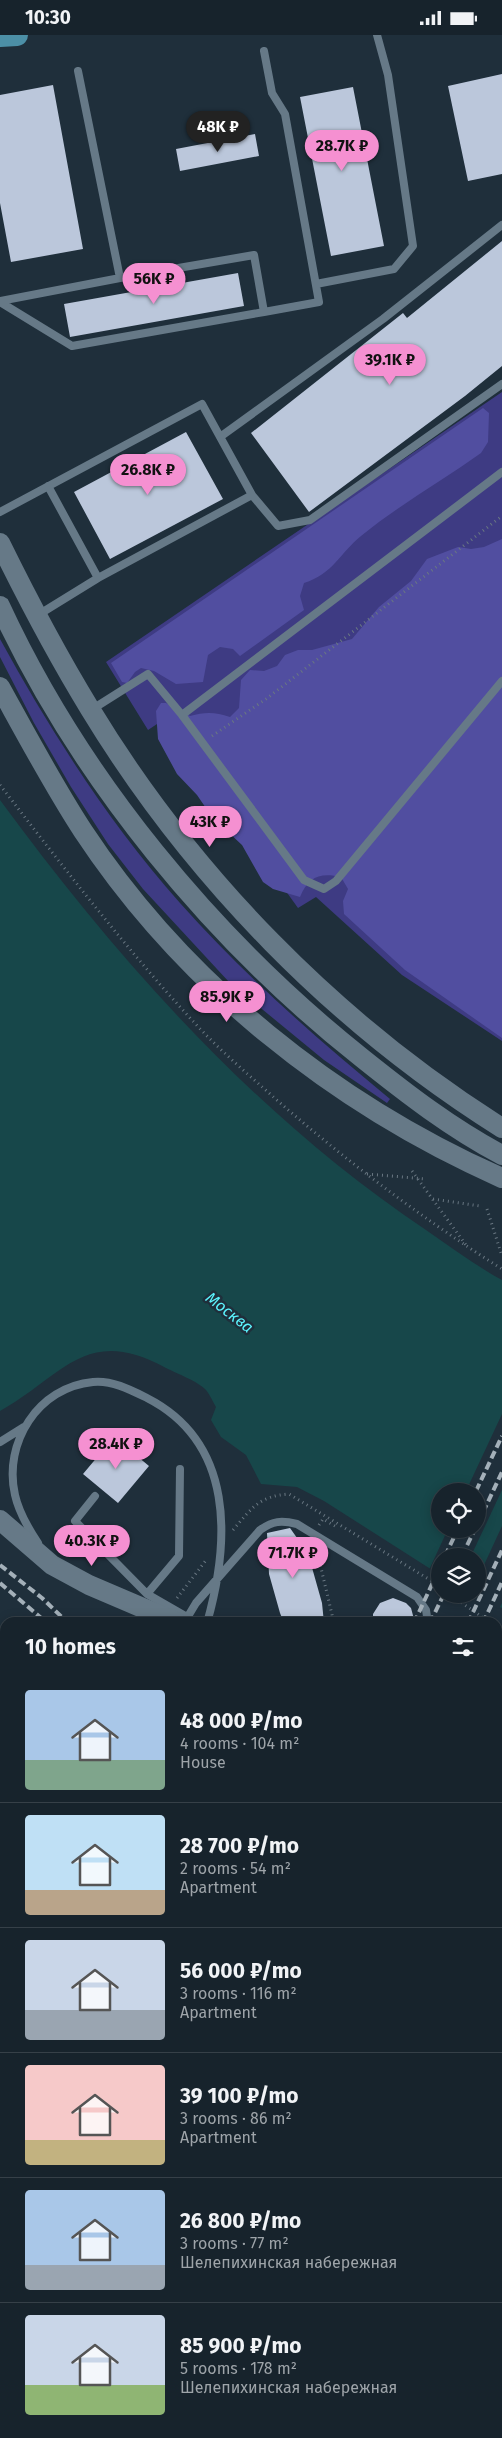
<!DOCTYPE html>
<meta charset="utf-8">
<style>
body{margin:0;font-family:"Fira Sans",sans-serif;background:#242f38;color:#f1f3f6;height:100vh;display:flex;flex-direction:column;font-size:19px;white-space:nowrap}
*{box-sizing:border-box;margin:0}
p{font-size:16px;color:#9ea4a9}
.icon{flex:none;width:28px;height:28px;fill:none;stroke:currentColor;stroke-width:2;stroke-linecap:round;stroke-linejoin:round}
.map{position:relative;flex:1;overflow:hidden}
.sheet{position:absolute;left:0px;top:1582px;width:502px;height:821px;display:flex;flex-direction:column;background:#17232c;border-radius:15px 15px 0 0;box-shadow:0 2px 12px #0003,0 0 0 1px #364048}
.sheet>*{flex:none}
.tools{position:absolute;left:431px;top:1448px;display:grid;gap:10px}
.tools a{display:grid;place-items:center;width:55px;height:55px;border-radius:50%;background:#17232c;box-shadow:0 2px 12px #0003,0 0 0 1px #364048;font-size:25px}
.price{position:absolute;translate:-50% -42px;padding:0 11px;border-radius:18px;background:#f590d1;color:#111;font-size:16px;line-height:32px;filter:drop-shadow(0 1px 2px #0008)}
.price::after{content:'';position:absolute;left:50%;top:30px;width:15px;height:11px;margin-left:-8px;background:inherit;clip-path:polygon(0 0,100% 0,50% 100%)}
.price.active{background:#222;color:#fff}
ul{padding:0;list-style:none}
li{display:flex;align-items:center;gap:15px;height:125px;padding:0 25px}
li+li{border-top:1px solid #364048}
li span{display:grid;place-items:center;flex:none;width:140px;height:100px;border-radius:5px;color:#555}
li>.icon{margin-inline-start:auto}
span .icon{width:60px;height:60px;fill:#fffc;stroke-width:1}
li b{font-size:21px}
h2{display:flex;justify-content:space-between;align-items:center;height:60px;padding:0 25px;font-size:21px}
.status{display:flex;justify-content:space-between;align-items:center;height:35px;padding:0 25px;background:#17232c;direction:ltr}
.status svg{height:14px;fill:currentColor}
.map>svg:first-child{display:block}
.green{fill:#3e3b83}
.forest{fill:#514ea0}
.water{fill:#17474a;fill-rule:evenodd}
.pier{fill:#1f2f3b}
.building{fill:#bbc7db}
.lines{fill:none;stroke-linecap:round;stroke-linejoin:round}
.primary-tunnel{stroke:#3d4c57;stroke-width:22;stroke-dasharray:22 11;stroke-linecap:butt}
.path{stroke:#697782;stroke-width:3;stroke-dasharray:1 4;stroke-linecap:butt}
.lane{stroke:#667987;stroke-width:8}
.street{stroke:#667987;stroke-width:15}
.secondary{stroke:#667987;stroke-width:20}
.primary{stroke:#4c8fa6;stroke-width:22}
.rail{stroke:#a4b0b9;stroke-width:4;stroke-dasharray:8 4;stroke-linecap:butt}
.labels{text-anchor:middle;stroke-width:5;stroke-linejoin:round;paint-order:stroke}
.water-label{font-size:16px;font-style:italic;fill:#5bf2fc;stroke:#1f2f3b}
</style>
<div class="status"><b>10:30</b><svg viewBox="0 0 49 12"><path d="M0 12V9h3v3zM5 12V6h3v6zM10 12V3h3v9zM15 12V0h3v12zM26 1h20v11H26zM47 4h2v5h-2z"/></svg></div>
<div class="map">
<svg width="502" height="2403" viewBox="0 0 502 2403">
<rect width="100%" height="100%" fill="#1f2f3b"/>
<path class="green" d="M502,357v649l-100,-66 -86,-78 -18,11 -135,-188 -15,10 -42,-68z
M0,604c51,93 109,184 180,264 64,72 136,135 210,196l-3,4 -63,-43 -95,-78 -86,-93 -35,-45 -37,-57 -37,-64 -34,-66z
M502,2067v24l-4,14v-26z
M502,2123v30l-4,15v-31z"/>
<path class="forest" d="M483,373l6,5 -1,29 -7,11c-39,28 -82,52 -120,83 -21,17 -28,38 -57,47l-4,13 4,14 -64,46 -7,-7 -13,-2 -12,8 -5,27 -27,2 -22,-13 -13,-3 -6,4 -8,11 -5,-1 -11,-19z
M502,504v499l-97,-68 -61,-56 -1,-13 5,-12 -7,-12c-21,-5 -33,0 -41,20l-27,-8 -10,-7 -21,-37 -30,-28 -15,-22 -20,-21 -19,-35 -2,-28 5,-8h5l24,13c15,-4 25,-4 40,1l9,-9 2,-28 9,-10 14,1 13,-5 8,-11 13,-5h14l40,-11 27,-32 32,-26 16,-22 31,-12 13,2 13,-2z"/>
<path class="water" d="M0,765c120,163 256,316 426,430 25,17 50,36 76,50v328l-34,-14h10v-38h-38v19l-116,-74 -27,-14 -36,-3 -15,-29 -25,-18 -10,-17 5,-13c-3,-5 -6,-12 -10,-17 -7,-8 -30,-17 -40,-22 -80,-44 -102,7 -166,43zM440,1456h38v38h-38z"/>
<path class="pier" d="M502,1379v76l-31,66h-31l-1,21 -10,-7 19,-41h30v-38h-12z
M502,1491v77l-3,6 -30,-12 1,-3h8v-16z"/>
<path class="building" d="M502,39v100l-34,7 -20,-95z
M53,50l30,164 -72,13 -11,-59v-108z
M353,52l31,159 -53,10 -31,-159z
M255,99l4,22 -79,15 -4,-22z
M502,206v125l-37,30 -156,116 -58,-79 152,-120 4,5z
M238,238l6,33 -174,31 -6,-33z
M186,397l37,67 -113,60 -36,-67z
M114,1402l35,29 -31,37 -35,-29z
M290,1493l12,17 9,19 11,39 2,20h-40l-4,-10 -11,-39 -2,-41z
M393,1563l13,5 5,5 4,15h-42v-9l7,-11z"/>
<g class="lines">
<path class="primary-tunnel" d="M498,2090l4,-10
M293,2403l1,-4
M340,2403l2,-4
M364,2403l1,-4"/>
<path class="path" d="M212,701l54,-37 236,-183
M0,750c61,79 123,160 191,234 27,30 58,56 88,83 70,61 144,117 223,167
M412,1136l54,74
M367,1139l59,5
M433,1164l47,7
M487,1174l15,47
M319,1490l4,-6 12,7 2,-3
M233,1495c19,-22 26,-34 56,-36l151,92
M317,1516l17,72
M449,1559l42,29
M177,1563l30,-39
M498,1592l4,3
M498,1666l4,-2
M498,2123l4,-14
M8,2403l2,-4
M47,2403l2,-4
M58,2403l2,-4
M70,2403l2,-4
M73,2403l2,-4
M84,2403l2,-4
M298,2403l1,-4
M339,2403l1,-4
M356,2403l1,-4
M412,2403l1,-4"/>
<path class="lane" d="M120,243l134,-23 10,57 55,-10 -34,-188 -13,-21 -8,-42
M316,249l78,-15 19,-23 -25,-171 -11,-40
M0,266l120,-23 -42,-207
M0,267l72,44 192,-34
M220,402l163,-118 119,-94
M252,460l26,31 32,-6 192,-136
M0,477l202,-108 50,91 -154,83 -50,-92
M38,580l60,-37
M91,675l57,-36 34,41 122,165 20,9 12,-8 166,-200
M182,680l320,-243
M0,1407l24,-15
M95,1461l-20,25 72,73 40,23
M38,1508c-10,-15 -19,-30 -23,-48 -12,-52 23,-108 78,-113 19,-2 38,8 54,16 88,45 83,143 60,225
M147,1559l32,-38 1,-87
M184,1588l12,-20 64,-73c13,-9 21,-10 37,-6l120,73 9,13 2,13
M0,1657l5,3"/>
<path class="street" d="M498,2209l4,-15
M441,2403l1,-4"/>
<path class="secondary" d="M0,508c28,57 57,112 90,166 102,168 245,314 412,419
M0,571c80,173 213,334 362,452 45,36 89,70 140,97
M0,652c27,49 53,98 83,144 101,153 252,273 419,347
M0,1485l52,45 37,20 89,38
M498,1747l4,-10"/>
<path class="primary" d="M0,1l17,-1
M498,1702l4,-4
M498,1797l4,-10
M498,1913l4,-12
M498,2042l4,-12
M170,2403l2,-4
M233,2403l1,-4
M260,2403l1,-4"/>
<path class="rail" d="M476,1456l26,-55
M478,1488l24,-51
M445,1521l13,-27
M462,1521l13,-27
M0,1530l42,33 26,25
M0,1548l47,40
M414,1588l26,-56
M430,1588l14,-29
M468,1588l34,-73
M483,1588l19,-41
M20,2403l2,-4
M35,2403l2,-4
M93,2403l2,-4
M146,2403l2,-4
M159,2403l2,-4"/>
</g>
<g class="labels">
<g class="water-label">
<text transform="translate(230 1277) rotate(38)" y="6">Москва</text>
</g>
</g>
</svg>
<div class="tools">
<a><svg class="icon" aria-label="locate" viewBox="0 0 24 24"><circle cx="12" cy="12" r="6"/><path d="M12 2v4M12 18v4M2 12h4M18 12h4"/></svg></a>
<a><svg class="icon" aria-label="layers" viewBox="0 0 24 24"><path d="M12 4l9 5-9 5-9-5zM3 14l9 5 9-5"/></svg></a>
</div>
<b class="price active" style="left:218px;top:118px">48K ₽</b>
<b class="price" style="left:342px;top:137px">28.7K ₽</b>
<b class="price" style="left:154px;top:270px">56K ₽</b>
<b class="price" style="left:390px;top:351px">39.1K ₽</b>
<b class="price" style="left:148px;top:461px">26.8K ₽</b>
<b class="price" style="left:210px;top:813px">43K ₽</b>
<b class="price" style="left:227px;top:988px">85.9K ₽</b>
<b class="price" style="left:116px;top:1435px">28.4K ₽</b>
<b class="price" style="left:92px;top:1532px">40.3K ₽</b>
<b class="price" style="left:293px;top:1544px">71.7K ₽</b>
<section class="sheet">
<h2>10 homes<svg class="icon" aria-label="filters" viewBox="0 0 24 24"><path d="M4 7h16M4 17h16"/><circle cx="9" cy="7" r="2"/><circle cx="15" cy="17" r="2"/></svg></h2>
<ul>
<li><span style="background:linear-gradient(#a9c7e8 70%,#7fa58c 0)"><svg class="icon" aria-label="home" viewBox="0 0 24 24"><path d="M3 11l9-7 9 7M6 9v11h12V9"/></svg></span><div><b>48 000 ₽/mo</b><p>4 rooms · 104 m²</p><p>House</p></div></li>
<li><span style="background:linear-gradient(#bfe0f5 75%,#b9a48a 0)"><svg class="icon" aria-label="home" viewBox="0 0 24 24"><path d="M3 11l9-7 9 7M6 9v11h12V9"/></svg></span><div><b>28 700 ₽/mo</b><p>2 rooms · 54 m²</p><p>Apartment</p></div></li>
<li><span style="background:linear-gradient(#c9d6e8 70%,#9aa5b1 0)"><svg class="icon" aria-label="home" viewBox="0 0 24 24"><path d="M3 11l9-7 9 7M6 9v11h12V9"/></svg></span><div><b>56 000 ₽/mo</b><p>3 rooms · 116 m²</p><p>Apartment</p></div></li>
<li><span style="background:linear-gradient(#f6c9c9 75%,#c2b280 0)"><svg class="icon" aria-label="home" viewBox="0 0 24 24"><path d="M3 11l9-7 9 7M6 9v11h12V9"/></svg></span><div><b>39 100 ₽/mo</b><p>3 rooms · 86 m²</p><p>Apartment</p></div></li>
<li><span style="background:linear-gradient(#a9c7e8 75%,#9aa5b1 0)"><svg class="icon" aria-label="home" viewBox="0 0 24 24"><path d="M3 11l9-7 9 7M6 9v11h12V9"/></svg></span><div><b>26 800 ₽/mo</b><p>3 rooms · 77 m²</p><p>Шелепихинская набережная</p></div></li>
<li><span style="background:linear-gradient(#c9d6e8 70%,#8fb573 0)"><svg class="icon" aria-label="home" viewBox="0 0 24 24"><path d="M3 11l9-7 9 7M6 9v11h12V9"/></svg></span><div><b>85 900 ₽/mo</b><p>5 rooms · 178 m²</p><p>Шелепихинская набережная</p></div></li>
</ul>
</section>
</div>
